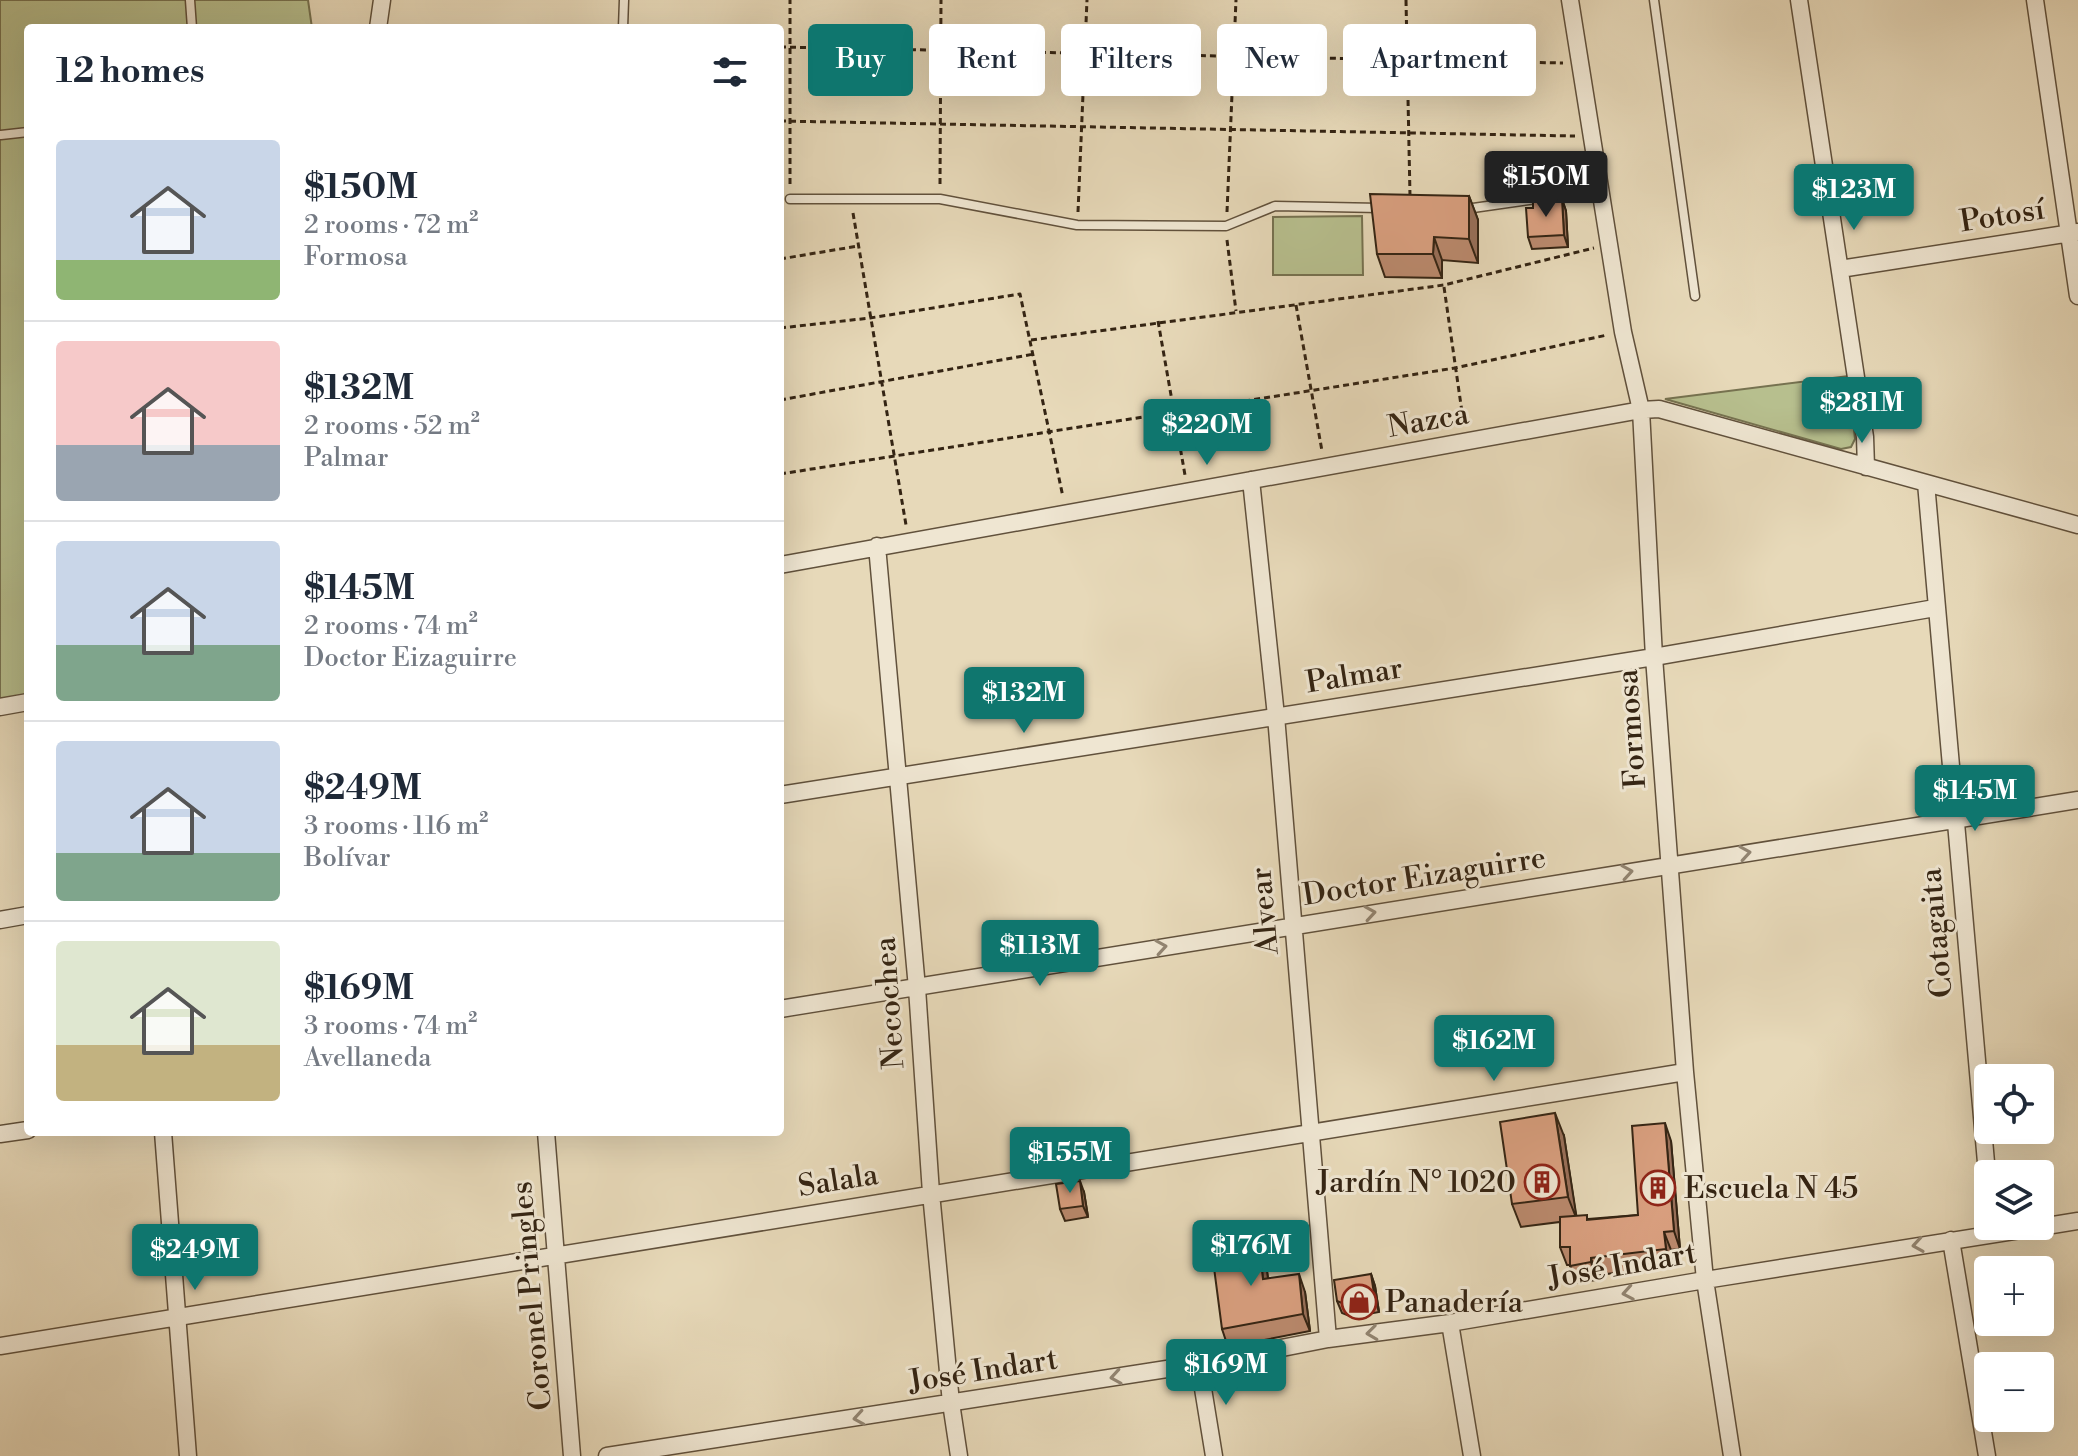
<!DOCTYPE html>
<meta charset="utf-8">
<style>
body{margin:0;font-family:"Libre Bodoni",serif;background:#f2f2f3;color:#1f2937;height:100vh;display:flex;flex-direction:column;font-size:30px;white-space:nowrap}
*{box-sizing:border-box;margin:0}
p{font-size:26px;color:#747a83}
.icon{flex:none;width:44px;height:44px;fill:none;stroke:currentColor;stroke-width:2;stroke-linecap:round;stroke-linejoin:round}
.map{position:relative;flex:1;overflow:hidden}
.panel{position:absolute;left:24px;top:24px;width:760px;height:1112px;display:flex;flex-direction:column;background:#fff;border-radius:8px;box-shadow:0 8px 32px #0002}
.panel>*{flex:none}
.banner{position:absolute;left:808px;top:24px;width:760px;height:72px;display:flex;gap:16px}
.tools{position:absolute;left:1974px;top:1064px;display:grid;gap:16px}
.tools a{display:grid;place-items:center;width:80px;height:80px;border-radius:8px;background:#fff;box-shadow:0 8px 32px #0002;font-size:40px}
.price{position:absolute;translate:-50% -68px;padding:0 18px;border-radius:8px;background:#0f766e;color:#fff;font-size:26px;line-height:52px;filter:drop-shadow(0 2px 4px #0008)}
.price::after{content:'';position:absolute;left:50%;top:48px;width:24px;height:18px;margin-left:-12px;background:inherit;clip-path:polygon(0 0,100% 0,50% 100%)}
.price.on{background:#222;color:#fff}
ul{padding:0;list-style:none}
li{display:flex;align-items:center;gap:24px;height:200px;padding:0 32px}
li+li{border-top:2px solid #e0e1e3}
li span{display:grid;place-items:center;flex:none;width:224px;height:160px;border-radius:8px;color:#555}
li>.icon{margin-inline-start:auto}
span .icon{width:96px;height:96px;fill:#fffc;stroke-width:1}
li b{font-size:34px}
h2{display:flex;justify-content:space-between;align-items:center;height:96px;padding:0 32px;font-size:34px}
.chip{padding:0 28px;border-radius:8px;background:#fff;box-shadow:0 8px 32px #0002;font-size:28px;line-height:72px}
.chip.on{background:#0f766e;color:#fff}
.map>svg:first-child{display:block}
.green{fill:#b7bf8e;stroke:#767250;stroke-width:2}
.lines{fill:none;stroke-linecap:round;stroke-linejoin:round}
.lane-casing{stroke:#61513c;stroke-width:11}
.street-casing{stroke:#61513c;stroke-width:19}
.path{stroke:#342413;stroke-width:3;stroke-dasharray:6 4;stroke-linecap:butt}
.lane{stroke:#efe6d2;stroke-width:8}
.street{stroke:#efe6d2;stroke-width:16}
.wall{fill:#bb8a6e;stroke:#342413;stroke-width:2}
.shaded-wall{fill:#99705a;stroke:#342413;stroke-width:2}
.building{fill:#daa080;stroke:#342413;stroke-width:2}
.oneway{stroke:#928572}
.labels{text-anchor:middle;stroke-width:6;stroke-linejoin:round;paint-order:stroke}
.street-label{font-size:30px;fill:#342413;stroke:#efe6d2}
.poi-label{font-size:30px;fill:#342413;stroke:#efe6d2;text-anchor:start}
</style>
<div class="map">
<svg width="2078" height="1456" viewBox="0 0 2078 1456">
<rect width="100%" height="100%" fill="#e7d9b9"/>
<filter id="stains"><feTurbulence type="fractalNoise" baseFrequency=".0025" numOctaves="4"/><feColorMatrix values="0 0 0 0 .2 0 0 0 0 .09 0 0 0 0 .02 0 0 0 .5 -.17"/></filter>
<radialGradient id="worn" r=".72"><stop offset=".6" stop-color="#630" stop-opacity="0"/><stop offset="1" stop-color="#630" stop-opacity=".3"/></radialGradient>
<path class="green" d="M0,0h308l4,28h-284v668l-28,5z
M1362,216l1,59h-90v-58z
M1848,376l7,63 -4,8 -10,2 -176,-50z"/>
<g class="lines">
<g class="lane-casing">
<path id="lane" d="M190,0l2,28
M1654,0l41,296
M623,28l1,-28
M1,135l27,-3
M790,199h150l137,26 149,1 49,-20 105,2
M1466,209l134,-19"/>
</g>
<g class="street-casing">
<path id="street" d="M1570,0l53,332 18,78 13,247 31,415 20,208 27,176
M1799,0l66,437 1,30
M2035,0l43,296
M378,28l4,-28
M1840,269l238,-37
M1251,480l25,236 52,623
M1926,483l62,702
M877,546l40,442 14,205 20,210 8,53
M780,565l861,-155 18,-1 419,116
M0,707l28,-5
M780,795l874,-138 281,-49
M0,920l28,-5
M780,1009l1298,-209
M163,1132l25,324
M546,1132l26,324
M0,1134l28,-4
M1951,1240l36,216
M1450,1323l22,133
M0,1346l1685,-274
M1199,1364l15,92
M607,1456l592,-92 129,-25 122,-16 255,-43 373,-59"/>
</g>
<path class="path" d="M1406,0l4,196
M780,47l783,16
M780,121l795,15
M790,184v-184
M940,184l1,-184
M1078,212l9,-212
M1227,212l9,-212
M853,213l53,312
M1227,240l9,71
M780,259l78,-13
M1444,287l20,139
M1296,305l26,146
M1158,321l27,154
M780,328l90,-10 150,-24 43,203
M1031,340l413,-55 150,-37
M780,400l254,-46
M780,474l675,-106 152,-33"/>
<use href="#lane" class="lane"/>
<use href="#street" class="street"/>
</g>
<path class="wall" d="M1469,196l9,24v43l-36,-3v18l-57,-1 -8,-23z
M1562,199l4,12 2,36 -36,2 -4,-12 5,-29z
M1564,1136l12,80 12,3 50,-4 33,-74 9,108 -9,1 1,17 -75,8v5l-21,3 -6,-18h-3l-7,-18v-25l-39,5 -9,-23z
M1084,1192l4,25 -23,4 -5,-12z
M1235,1234l7,22 25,15 1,7 37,14 5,39 -82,16 -6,-18z
M1371,1274l4,12 4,26 -27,5 -10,-4 -5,-12z"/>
<path class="shaded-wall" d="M1469,196l9,24v43l-9,-24z
M1562,199l4,12 2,36 -4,-12z
M1434,237l8,23v18l-9,-24z
M1555,1113l9,23 13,84 -9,-23z
M1665,1123l6,18 9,108 -6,-18z
M1080,1181l4,11 4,25 -5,-11z
M1664,1232l7,18 1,17 -6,-18z
M1235,1234l6,18 3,22 -7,-18z
M1260,1253l7,18 3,25 -7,-17z
M1591,1258l6,17v5l-6,-18z
M1299,1274l6,18 5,39 -7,-17z
M1371,1274l4,12 4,26 -4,-12z"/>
<path class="building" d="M1370,194l99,2v43l-35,-2 -1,17h-56z
M1562,199l2,36 -36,2 -2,-29h7v-7z
M1555,1113l13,84 -56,7 -12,-82z
M1665,1123l9,108 -10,1 2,17 -75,9v4l-21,4v-19h-10v-30l27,-2v5l51,-5 -6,-89z
M1080,1181l3,25 -23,3 -4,-25z
M1235,1234l2,22 23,-3 3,26 36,-5 4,40 -81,15 -12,-92z
M1371,1274l4,26 -28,5 -10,-4 -3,-21z"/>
<defs><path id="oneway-chevron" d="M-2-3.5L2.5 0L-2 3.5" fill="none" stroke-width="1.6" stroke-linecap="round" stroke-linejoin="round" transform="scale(2)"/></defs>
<g class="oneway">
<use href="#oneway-chevron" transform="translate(1745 853) rotate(-9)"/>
<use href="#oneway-chevron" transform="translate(1627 872) rotate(-9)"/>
<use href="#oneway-chevron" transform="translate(1370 913) rotate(-9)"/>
<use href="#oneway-chevron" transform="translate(1161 947) rotate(-9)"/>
<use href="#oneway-chevron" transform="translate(1918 1245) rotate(171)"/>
<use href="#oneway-chevron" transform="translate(1628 1293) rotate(170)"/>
<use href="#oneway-chevron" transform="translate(1372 1333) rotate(173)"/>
<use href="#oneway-chevron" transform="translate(1116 1377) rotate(171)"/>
<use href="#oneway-chevron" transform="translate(859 1418) rotate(171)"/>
</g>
<defs>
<g id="building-ring" transform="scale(1.8)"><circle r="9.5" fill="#efe6d2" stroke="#8f2418" stroke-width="1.5"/><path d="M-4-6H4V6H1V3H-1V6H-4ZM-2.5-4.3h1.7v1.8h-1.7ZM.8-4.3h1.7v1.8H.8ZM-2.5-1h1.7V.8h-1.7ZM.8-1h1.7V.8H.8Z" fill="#8f2418"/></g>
<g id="shop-ring" transform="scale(1.8)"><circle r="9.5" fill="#efe6d2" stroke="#8f2418" stroke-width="1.5"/><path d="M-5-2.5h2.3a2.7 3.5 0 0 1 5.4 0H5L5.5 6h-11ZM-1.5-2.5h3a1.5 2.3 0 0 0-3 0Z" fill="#8f2418"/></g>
</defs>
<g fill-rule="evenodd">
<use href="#building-ring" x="1542" y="1182"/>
<use href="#building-ring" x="1658" y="1188"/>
<use href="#shop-ring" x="1359" y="1302"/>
</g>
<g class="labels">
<g class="street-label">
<text transform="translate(2002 215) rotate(-9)" y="10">Potosí</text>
<text transform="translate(1428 420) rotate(-10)" y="10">Nazca</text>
<text transform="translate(1354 675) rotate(-9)" y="10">Palmar</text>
<text transform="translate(1631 729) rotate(-94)" y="10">Formosa</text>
<text transform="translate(1424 876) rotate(-9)" y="10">Doctor Eizaguirre</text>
<text transform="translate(1264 911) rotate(-95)" y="10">Alvear</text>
<text transform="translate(1936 933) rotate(-95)" y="10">Cotagaita</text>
<text transform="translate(889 1003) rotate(-94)" y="10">Necochea</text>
<text transform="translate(838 1180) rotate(-9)" y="10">Salala</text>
<text transform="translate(1622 1265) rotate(-10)" y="10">José Indart</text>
<text transform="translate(531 1296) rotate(-95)" y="10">Coronel Pringles</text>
<text transform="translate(983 1370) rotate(-9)" y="10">José Indart</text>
</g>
<g class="poi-label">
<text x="1516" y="1192" text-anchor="end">Jardín N° 1020</text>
<text x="1684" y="1198">Escuela N 45</text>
<text x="1385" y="1312">Panadería</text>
</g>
</g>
<rect width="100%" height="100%" filter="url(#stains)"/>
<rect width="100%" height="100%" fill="url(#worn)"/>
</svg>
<div class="tools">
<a><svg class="icon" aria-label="locate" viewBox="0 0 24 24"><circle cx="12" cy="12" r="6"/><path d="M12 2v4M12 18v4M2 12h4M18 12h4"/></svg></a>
<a><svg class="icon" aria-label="layers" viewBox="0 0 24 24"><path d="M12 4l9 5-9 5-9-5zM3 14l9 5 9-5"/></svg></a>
<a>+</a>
<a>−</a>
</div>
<b class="price on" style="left:1546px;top:219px">$150M</b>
<b class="price" style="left:1854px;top:232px">$123M</b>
<b class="price" style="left:1862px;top:445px">$281M</b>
<b class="price" style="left:1207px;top:467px">$220M</b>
<b class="price" style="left:1024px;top:735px">$132M</b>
<b class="price" style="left:1975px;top:833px">$145M</b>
<b class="price" style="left:1040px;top:988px">$113M</b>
<b class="price" style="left:1494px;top:1083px">$162M</b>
<b class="price" style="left:1070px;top:1195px">$155M</b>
<b class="price" style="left:1251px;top:1288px">$176M</b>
<b class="price" style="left:195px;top:1292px">$249M</b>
<b class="price" style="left:1226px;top:1407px">$169M</b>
<div class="banner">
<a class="chip on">Buy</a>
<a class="chip">Rent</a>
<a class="chip">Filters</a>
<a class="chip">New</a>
<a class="chip">Apartment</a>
</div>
<section class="panel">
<h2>12 homes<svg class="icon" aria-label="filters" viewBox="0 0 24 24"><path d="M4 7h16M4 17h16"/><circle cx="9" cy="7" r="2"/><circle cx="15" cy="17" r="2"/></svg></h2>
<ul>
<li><span style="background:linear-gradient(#c9d6e8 75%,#8fb573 0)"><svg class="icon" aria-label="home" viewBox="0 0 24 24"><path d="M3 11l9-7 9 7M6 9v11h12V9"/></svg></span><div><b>$150M</b><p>2 rooms · 72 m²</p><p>Formosa</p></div></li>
<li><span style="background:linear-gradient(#f6c9c9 65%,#9aa5b1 0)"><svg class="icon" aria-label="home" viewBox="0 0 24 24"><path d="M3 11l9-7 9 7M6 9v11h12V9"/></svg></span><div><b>$132M</b><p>2 rooms · 52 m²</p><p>Palmar</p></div></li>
<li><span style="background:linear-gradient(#c9d6e8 65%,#7fa58c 0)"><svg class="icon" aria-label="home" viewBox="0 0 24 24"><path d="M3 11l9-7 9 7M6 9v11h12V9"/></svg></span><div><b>$145M</b><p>2 rooms · 74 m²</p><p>Doctor Eizaguirre</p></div></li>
<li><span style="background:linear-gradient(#c9d6e8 70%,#7fa58c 0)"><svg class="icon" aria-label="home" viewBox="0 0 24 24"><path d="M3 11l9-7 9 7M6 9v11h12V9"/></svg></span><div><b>$249M</b><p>3 rooms · 116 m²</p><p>Bolívar</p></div></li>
<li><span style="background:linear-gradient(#dfe7d0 65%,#c2b280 0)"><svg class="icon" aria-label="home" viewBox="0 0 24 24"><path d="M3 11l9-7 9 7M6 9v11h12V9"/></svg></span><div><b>$169M</b><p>3 rooms · 74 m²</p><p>Avellaneda</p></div></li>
</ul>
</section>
</div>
